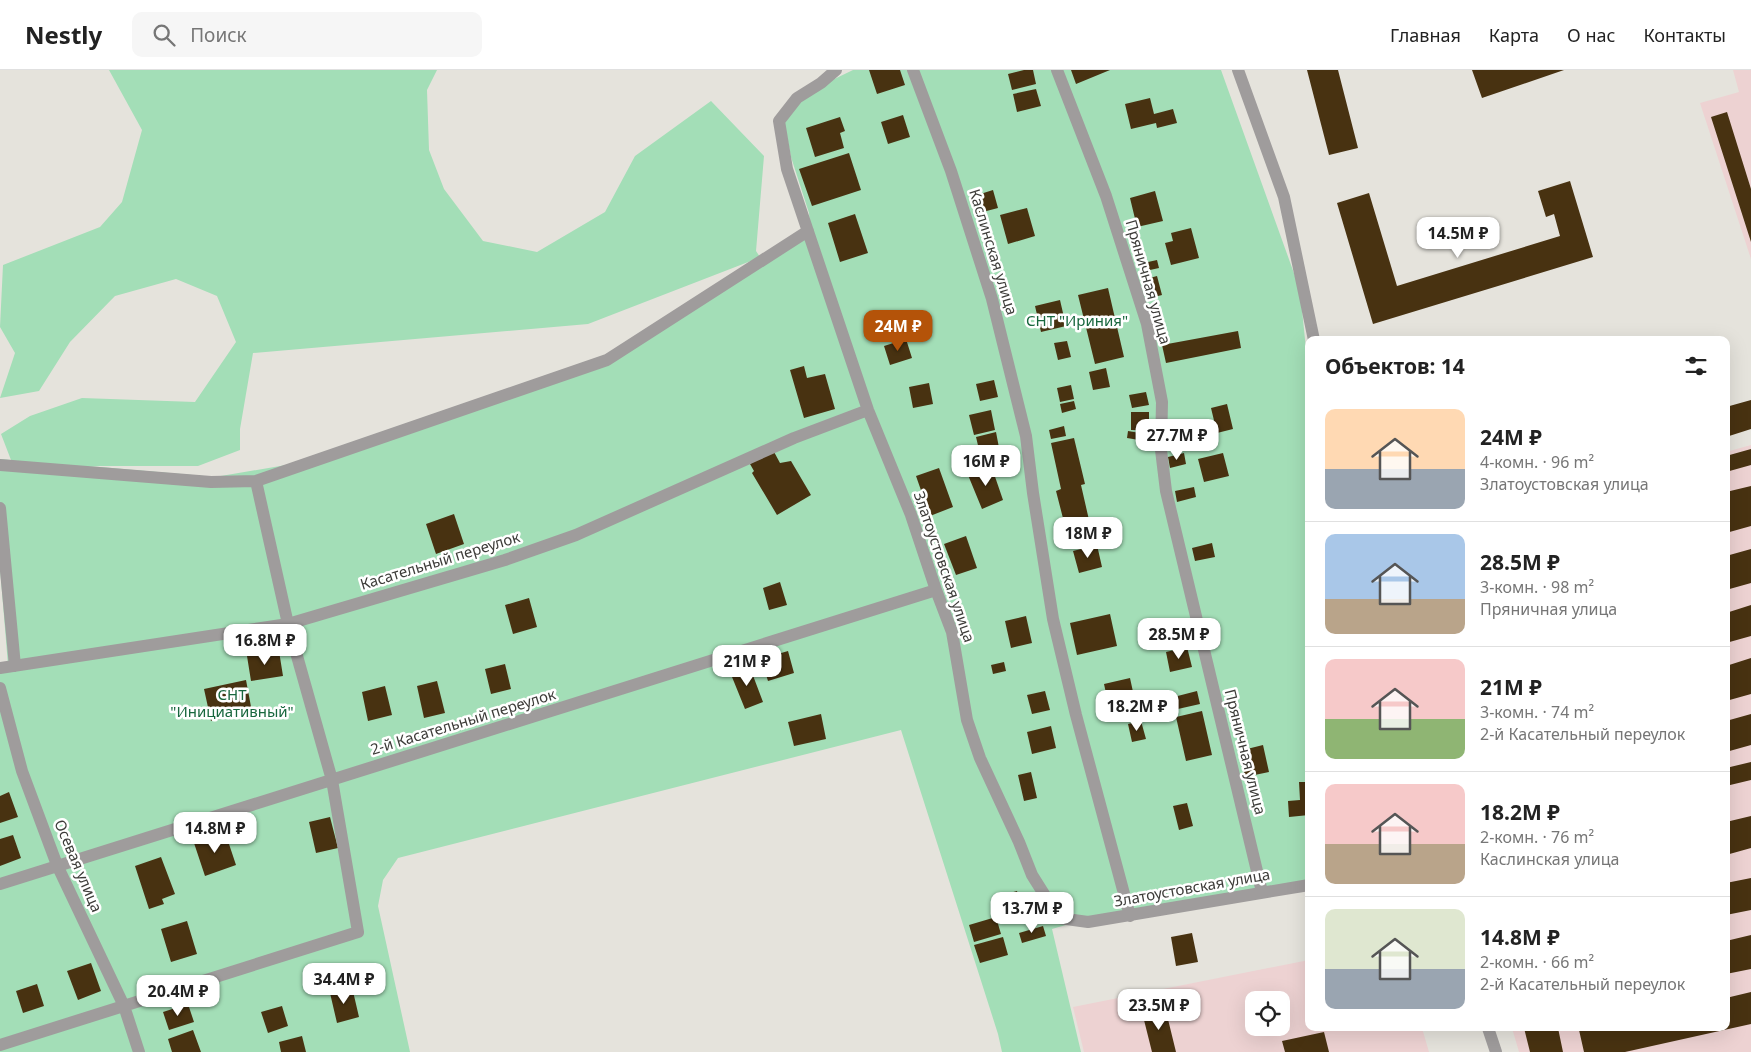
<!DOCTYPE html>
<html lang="ru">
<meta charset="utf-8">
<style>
body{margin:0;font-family:"Noto Sans",sans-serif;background:#f6f6f6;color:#222;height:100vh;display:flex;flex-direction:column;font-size:19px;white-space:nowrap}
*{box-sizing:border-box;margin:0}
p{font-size:16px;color:#767676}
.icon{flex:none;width:28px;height:28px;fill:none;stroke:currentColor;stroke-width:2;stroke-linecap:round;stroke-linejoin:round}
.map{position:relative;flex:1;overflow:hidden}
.panel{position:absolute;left:1305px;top:266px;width:425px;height:695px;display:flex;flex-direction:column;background:#fff;border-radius:10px;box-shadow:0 5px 20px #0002}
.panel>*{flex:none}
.buttons{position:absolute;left:1245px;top:921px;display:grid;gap:10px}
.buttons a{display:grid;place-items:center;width:45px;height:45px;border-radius:10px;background:#fff;box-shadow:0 5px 20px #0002;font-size:25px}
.price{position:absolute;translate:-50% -42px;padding:0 11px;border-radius:10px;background:#fff;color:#222;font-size:16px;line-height:32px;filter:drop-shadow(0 1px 2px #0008)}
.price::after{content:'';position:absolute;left:50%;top:30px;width:15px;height:11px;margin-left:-8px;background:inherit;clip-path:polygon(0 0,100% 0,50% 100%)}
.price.selected{background:#b45309;color:#fff}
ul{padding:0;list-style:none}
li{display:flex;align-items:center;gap:15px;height:125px;padding:0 20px}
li+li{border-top:1px solid #e0e0e0}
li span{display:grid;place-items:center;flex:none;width:140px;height:100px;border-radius:10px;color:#555}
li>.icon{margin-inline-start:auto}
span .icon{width:60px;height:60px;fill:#fffc;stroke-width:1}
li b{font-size:21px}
h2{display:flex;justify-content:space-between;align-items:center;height:60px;padding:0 20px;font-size:21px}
header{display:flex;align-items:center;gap:30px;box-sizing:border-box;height:70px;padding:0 25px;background:#fff;border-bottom:1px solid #e0e0e0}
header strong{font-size:24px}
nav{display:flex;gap:28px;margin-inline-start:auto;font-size:18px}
.search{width:350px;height:45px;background:#f6f6f6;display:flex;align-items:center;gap:12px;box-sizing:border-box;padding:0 18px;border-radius:10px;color:#767676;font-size:19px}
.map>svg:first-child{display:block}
.industrial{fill:#edd2d2;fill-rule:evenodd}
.green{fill:#a3deb7;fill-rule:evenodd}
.building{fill:#483211}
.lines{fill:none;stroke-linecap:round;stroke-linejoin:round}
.minor{stroke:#9f9c9c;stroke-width:12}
.labels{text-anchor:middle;stroke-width:5;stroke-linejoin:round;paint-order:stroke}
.street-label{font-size:15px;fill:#3d3c39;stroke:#fff}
.park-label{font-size:15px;fill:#18673e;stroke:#fff}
</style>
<header>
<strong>Nestly</strong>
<div class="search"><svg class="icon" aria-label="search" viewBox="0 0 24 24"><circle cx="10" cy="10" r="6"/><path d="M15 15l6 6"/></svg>Поиск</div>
<nav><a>Главная</a><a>Карта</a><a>О нас</a><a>Контакты</a></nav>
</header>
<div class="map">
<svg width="1751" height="982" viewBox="0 0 1751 982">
<rect width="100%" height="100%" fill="#e5e3dc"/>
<path class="industrial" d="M1733,0h18v189l-51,-156 39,-11z
M1751,375v607h-232l-7,-24h214v-576z
M1309,890v68h113l7,24h-345l-11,-45zM1254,930h27v28h-27z"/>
<path class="green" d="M109,0h328l-10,20 2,60 15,39 39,52 54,11 68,-40 30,-56 76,-55 53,55 -8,95 4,6 50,-32 -1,-12 -18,-56 -7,-36 9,-22 60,-29h368l79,220 9,89v507l-226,34 -31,9 29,123h-79l-4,-18 -97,-304 -503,128 -15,22 -5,26 32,146h-410v-385l8,-2 -8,-97v-109l11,1 -10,-26 29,-18 52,-18 113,4 41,-60 -19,-46 -41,-17 -61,17 -45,46 -31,49 -39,7 15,-45 -15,-26 3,-62 97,-38 22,-25 20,-72zM756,189l-151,96 -319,110 -71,12 -126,-11h109l42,-16v-21l13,-76 335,-29z"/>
<path class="building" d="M869,0h31l5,15 -28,9z
M1024,0h9l3,14 -24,6 -4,-16z
M1071,0h39l-34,14z
M1307,0h31l20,78 -29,7z
M1472,0h92l-82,28z
M1036,19l5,17 -24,6 -4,-18z
M1150,28l4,16 19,-5 4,14 -20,5 -1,-5 -25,6 -6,-25z
M1727,42l24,77v53l-40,-125z
M903,45l7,22 -22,7 -7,-22z
M840,47l5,14 -5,2 4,15 -29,9 -9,-29z
M849,83l12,37 -49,16 -13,-37z
M1570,111l23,76 -220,67 -36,-121 32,-10 28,93 163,-50 -6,-22 -8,3 -8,-26z
M993,120l5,18 -19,5 -5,-17z
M1155,121l8,30 -26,6 -7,-29z
M1027,138l8,28 -27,8 -8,-29z
M855,144l13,39 -28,9 -12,-39z
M1191,158l8,30 -28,7 -6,-22 8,-2 -2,-8z
M1157,190l2,8 -18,4 -2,-8z
M1157,206l5,19 -12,3 -4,-19z
M1108,218l16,69 -29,7 -17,-69z
M1060,230l6,26 -25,6 -6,-26z
M1238,261l3,17 -75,15 -4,-18z
M906,269l6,19 -22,7 -6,-19z
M1067,271l4,16 -13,3 -4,-17z
M804,296l3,12 18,-4 10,35 -31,9 -14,-48z
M1106,298l4,19 -17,3 -4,-18z
M994,310l4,17 -18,4 -4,-17z
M929,313l4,21 -20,4 -4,-21z
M1071,315l3,14 -14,3 -3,-14z
M1146,322l3,13 -17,3 -3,-13z
M1751,330v29l-25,8v-30z
M1074,331l2,8 -14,4 -2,-9z
M1227,334l6,25 -16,4 -6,-25z
M991,340l4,20 -21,5 -5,-20z
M1131,342h18v18h-18z
M1064,356l2,10 -15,3 -2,-9z
M1128,361l12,2 -1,7 -12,-2z
M996,362l4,21 -19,5 -5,-21z
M1074,368l11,46 -4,1 8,35 -24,6 -9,-35 5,-2 -10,-46z
M1751,379v16l-25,7v-16z
M773,380l7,13 11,-2 20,34 -34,20 -25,-42 2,-2 -4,-7z
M1184,383l2,11 -16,4 -2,-11z
M1223,383l6,23 -25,6 -6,-23z
M991,395l12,35 -21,9 -14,-34z
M939,398l14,39 -23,9 -14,-40z
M1751,416v40l-25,7v-41z
M1194,417l2,10 -19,5 -2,-11z
M454,444l10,30 -28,10 -10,-30z
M966,466l11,32 -21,7 -12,-31z
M1212,473l3,14 -20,4 -3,-13z
M1097,475l5,22 -23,6 -6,-22z
M1751,479v34l-25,7v-34z
M780,512l7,23 -18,5 -6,-22z
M529,528l8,29 -24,7 -8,-29z
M1751,535v31l-25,7v-30z
M1110,544l7,32 -40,9 -7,-32z
M1026,546l6,27 -21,5 -6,-27z
M1187,577l5,20 -22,5 -4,-20z
M279,581l4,25 -32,5 -4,-25z
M788,581l6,22 -26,8 -7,-22z
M1751,588v36l-25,7v-35z
M1004,592l2,9 -13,3 -2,-9z
M505,594l6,25 -20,5 -6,-25z
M749,595l14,37 -18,7 -15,-37z
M1130,608l5,23 -26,6 -5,-23z
M246,610l6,32 -41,9 -7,-32z
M437,611l8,32 -21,5 -7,-32z
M385,616l7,29 -24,6 -6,-29z
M1045,621l5,19 -18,4 -5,-19z
M1197,621l3,13 -31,7 -3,-12z
M1202,641l10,44 -26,6 -10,-44z
M821,644l5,25 -32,7 -6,-24z
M1751,644v31l-25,7v-31z
M1141,651l5,18 -14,3 -4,-18z
M1051,656l5,22 -24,6 -5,-22z
M1263,675l6,27 -24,5 -6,-26z
M1751,692v18l-25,6v-18z
M1031,702l6,26 -13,3 -6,-26z
M1299,712h10v33l-20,2 -1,-16 12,-1z
M9,722l9,25 -18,6v-27z
M1187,733l6,23 -14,4 -6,-24z
M1751,746v32l-25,7v-33z
M330,747l8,31 -22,5 -7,-31z
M225,762l11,33 -31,11 -11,-33z
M13,765l8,23 -21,8v-27z
M161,787l14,37 -13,5 2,5 -15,5 -14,-43z
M1751,808v32l-25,5v-32z
M1017,821l5,16 -25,7 -5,-16z
M996,847l5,17 -27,8 -5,-17z
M187,851l10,33 -26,8 -10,-33z
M1043,856l3,10 -24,7 -3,-10z
M1192,863l6,29 -22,4 -5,-29z
M1751,865v34l-25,5v-33z
M1003,867l5,18 -28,8 -6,-18z
M91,893l10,28 -23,9 -11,-29z
M37,914l7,22 -21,7 -7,-22z
M352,917l7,30 -22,6 -7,-30z
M1751,922v32l-126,28h-41l-5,-22 12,-2h135v-30z
M188,934l6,18 -25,8 -6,-18z
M282,936l6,20 -20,7 -7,-21z
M1165,937l11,45h-24l-10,-40z
M1524,958h34l5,24h-33z
M193,960l8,22h-29l-4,-13z
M1324,962l5,20h-44l-3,-11z
M302,966l4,16h-25l-2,-10z"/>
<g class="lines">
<path class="minor" d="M836,0l-15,13 -24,15 -18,23 8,48 81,241 43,105 25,75 16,42 15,88 13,38 39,84 13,33 27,43 29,4 221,-37
M913,0l38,101 41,128 34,137 7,57 20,126 23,96 54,201
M1057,0l49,126 41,128 15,78 -1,48 5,41 96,401
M1238,0l46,127 30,143
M0,395l211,17 45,-1 351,-121 201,-129
M0,438l15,158
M0,598l288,-44 217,-64 71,-25 218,-97 74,-28
M0,618l22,83 35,94 67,141 15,46
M0,814l936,-294
M1488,958l8,24
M0,975l358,-113 -26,-152 -44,-156 -32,-143"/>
</g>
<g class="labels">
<g class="street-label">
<text transform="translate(993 182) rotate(73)" y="5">Каслинская улица</text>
<text transform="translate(1148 212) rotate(74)" y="5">Пряничная улица</text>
<text transform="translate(440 491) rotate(-17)" y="5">Касательный переулок</text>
<text transform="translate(944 497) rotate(71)" y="5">Златоустовская улица</text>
<text transform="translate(463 652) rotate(-17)" y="5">2-й Касательный переулок</text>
<text transform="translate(1245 682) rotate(76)" y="5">Пряничная улица</text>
<text transform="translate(78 796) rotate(67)" y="5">Осевая улица</text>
<text transform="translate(1192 818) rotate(-10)" y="5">Златоустовская улица</text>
</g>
<g class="park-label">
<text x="1077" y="256">СНТ "Ириния"</text>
<text x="232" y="630">СНТ<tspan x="232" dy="17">"Инициативный"</tspan></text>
</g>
</g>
</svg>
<div class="buttons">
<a><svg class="icon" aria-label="locate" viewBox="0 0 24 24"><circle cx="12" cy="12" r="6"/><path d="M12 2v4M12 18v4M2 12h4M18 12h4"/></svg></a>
</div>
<b class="price" style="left:1458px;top:189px">14.5M ₽</b>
<b class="price selected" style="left:898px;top:282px">24M ₽</b>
<b class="price" style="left:1177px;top:391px">27.7M ₽</b>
<b class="price" style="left:986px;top:417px">16M ₽</b>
<b class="price" style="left:1088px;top:489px">18M ₽</b>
<b class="price" style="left:1179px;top:590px">28.5M ₽</b>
<b class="price" style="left:265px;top:596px">16.8M ₽</b>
<b class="price" style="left:747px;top:617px">21M ₽</b>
<b class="price" style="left:1137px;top:662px">18.2M ₽</b>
<b class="price" style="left:215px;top:784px">14.8M ₽</b>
<b class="price" style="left:1032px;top:864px">13.7M ₽</b>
<b class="price" style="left:344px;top:935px">34.4M ₽</b>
<b class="price" style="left:178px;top:947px">20.4M ₽</b>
<b class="price" style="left:1159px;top:961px">23.5M ₽</b>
<section class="panel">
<h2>Объектов: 14<svg class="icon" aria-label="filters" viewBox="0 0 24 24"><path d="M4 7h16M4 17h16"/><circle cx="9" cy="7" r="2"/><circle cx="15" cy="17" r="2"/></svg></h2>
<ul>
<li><span style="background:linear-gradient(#ffd9b3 60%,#9aa5b1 0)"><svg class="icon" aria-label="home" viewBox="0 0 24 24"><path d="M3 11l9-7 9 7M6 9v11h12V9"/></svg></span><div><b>24M ₽</b><p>4-комн. · 96 m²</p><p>Златоустовская улица</p></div></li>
<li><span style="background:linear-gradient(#a9c7e8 65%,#b9a48a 0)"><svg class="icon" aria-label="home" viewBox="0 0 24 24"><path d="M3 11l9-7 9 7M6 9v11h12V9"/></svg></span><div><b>28.5M ₽</b><p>3-комн. · 98 m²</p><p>Пряничная улица</p></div></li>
<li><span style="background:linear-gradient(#f6c9c9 60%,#8fb573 0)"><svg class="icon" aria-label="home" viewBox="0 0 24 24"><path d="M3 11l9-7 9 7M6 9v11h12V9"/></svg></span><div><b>21M ₽</b><p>3-комн. · 74 m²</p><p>2-й Касательный переулок</p></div></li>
<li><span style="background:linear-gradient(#f6c9c9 60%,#b9a48a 0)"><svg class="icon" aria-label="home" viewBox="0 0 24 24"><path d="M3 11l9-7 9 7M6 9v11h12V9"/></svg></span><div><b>18.2M ₽</b><p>2-комн. · 76 m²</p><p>Каслинская улица</p></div></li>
<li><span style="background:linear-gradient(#dfe7d0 60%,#9aa5b1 0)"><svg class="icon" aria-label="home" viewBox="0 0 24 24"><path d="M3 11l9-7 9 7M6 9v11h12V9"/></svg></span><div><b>14.8M ₽</b><p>2-комн. · 66 m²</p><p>2-й Касательный переулок</p></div></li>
</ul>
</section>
</div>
